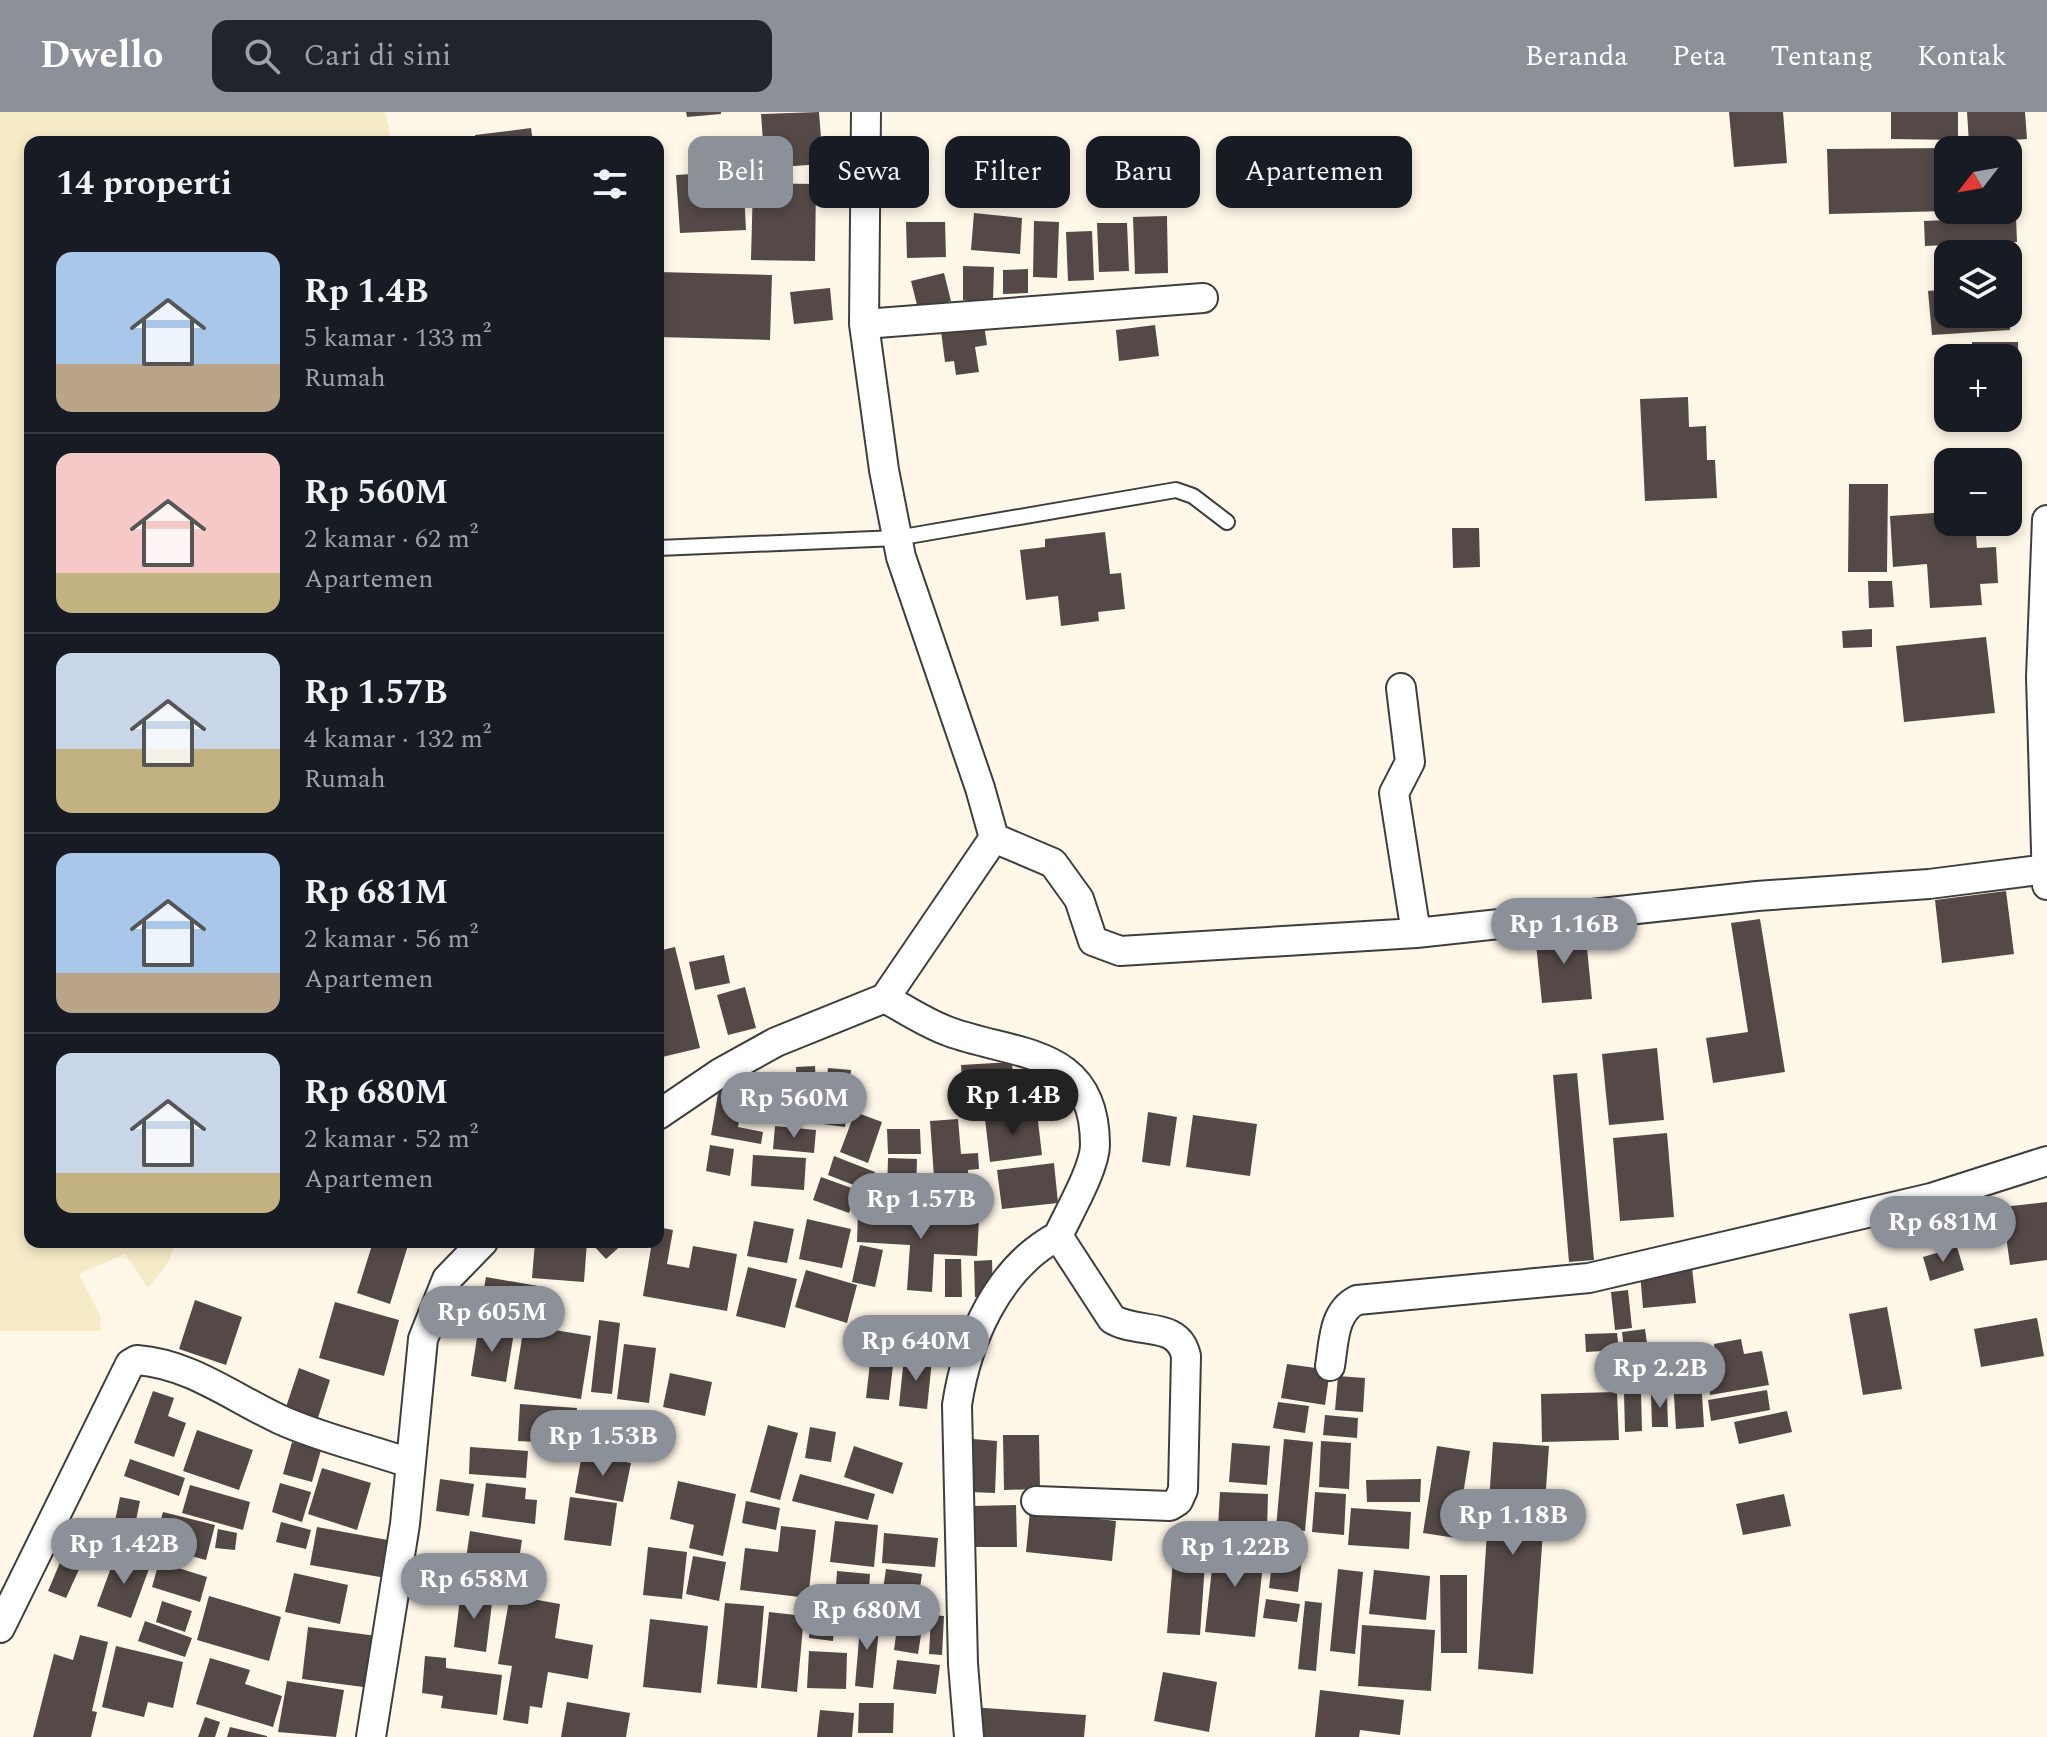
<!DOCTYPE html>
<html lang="id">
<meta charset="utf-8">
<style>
body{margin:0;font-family:Spectral,serif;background:#20242c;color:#f1f3f6;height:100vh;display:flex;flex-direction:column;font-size:30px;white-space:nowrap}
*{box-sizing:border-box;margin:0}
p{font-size:26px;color:#9ea1a6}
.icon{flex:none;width:44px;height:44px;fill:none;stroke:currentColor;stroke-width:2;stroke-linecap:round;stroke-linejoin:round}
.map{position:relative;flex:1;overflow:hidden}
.details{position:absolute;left:24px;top:24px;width:640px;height:1112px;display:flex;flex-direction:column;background:#171b24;border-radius:16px;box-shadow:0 4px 12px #0003}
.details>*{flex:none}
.hud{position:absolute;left:688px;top:24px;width:760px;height:72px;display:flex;gap:16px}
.needle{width:52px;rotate:239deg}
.buttons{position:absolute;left:1934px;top:24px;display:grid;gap:16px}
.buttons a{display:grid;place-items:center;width:88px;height:88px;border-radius:16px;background:#171b24;box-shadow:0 4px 12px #0003;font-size:40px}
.price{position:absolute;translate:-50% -68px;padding:0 18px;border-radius:28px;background:#8c9099;color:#fff;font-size:26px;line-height:52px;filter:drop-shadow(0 2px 4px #0008)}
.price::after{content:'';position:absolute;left:50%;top:48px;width:24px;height:18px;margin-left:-12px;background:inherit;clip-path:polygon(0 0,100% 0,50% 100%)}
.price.selected{background:#222;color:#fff}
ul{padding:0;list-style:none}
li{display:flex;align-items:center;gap:24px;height:200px;padding:0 32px}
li+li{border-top:2px solid #363941}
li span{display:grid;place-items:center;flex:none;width:224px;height:160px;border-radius:16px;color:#555}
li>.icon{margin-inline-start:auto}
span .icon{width:96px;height:96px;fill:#fffc;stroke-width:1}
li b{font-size:34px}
h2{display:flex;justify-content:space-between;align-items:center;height:96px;padding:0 32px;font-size:34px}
.pill{padding:0 28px;border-radius:16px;background:#171b24;box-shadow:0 4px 12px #0003;font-size:28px;line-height:72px}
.pill.selected{background:#8c9099;color:#fff}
header{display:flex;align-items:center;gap:48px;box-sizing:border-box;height:112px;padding:0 40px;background:#8c9099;color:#fff}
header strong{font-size:38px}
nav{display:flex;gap:44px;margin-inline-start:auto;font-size:28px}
.search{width:560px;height:72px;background:#20242c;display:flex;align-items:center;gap:20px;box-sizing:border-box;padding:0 28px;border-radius:16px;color:#9ea1a6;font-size:30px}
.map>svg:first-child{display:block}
.farmland{fill:#f6ebc7}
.building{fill:#544946}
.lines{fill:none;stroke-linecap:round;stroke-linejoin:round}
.lane-casing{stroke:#3e3e3e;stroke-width:18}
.street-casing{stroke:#3e3e3e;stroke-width:32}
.lane{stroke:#fff;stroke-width:14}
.street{stroke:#fff;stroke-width:28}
</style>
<header>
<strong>Dwello</strong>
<div class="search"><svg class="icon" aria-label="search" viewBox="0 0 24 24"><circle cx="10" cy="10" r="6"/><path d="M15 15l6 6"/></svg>Cari di sini</div>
<nav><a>Beranda</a><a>Peta</a><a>Tentang</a><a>Kontak</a></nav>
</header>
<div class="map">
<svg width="2047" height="1625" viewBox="0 0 2047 1625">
<rect width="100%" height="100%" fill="#fff7e8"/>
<path class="farmland" d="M0,0h385l5,20v10h-360v1100h146l-8,21 -20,25 -23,-34 -46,20 21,41 1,16h-101z"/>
<path class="building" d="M686,0h35v2l-34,3z
M819,0l4,52 -58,4 -4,-54z
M1729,0h54l4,51 -53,4z
M1891,0h67v28l-67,-1z
M1967,0h58l2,27 -58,4z
M531,16l2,14h-57l-1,-7z
M1948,36v63l-119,3 -2,-65z
M743,59l3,59 -66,3 -4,-58z
M753,71l63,1 -1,77 -64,-1z
M974,101l48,5 -2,36 -49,-4z
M1167,104l1,57 -33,1 -2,-57z
M2016,105l1,25 -92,4 -1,-25z
M1034,109l25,1 -2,56 -24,-1z
M906,110h39l1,35 -39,1z
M1097,111h30l2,48 -30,1z
M1092,119l2,49 -26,1 -2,-49z
M963,154l31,1 -1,34 -30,-1z
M1028,157v24l-25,1v-24z
M658,160l114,3 -2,65 -112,-3z
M944,161l7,28 -33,8 -7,-28z
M830,176l3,32 -39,4 -4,-32z
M1948,177v25h61l1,16 -78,5 -4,-44z
M984,213l3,20 -12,2 4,25 -23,3 -2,-14 -9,1 -4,-31z
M1155,213l4,31 -40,5 -3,-31z
M1972,230h46l1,42h-11v-26h-36z
M1688,285l1,30 17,-1 1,34h8l2,38 -72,3 -5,-102z
M1849,372h39l-1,88h-39z
M1948,400v10h27l2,26 19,-1 2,36 -18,1 2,21 -52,3 -3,-44 -34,3 -3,-51z
M1452,416h27l1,39 -27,1z
M1105,420l5,42 11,-1 4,36 -27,3 1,9 -38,5 -3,-30 -32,4 -6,-50 25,-3v-8z
M1868,469h24l2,26 -25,1z
M1872,517v18l-29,1 -1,-17z
M1986,525l9,76 -91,9 -8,-76z
M2006,779l8,63 -72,9 -7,-63z
M1760,807l25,153 -72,11 -7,-45 42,-6 -17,-109z
M1585,816l7,71 -50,4 -7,-69z
M675,835l25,101 -42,10v-107z
M724,843l6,28 -35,7 -6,-28z
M745,875l11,41 -28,7 -11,-40z
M1657,936l7,72 -55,5 -7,-71z
M1012,950l3,49 -51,3 -3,-49z
M815,954l3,53 -39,2 -1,-26 19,-1 -1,-27z
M828,956l23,2 -6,57 -23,-3z
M1577,961l17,187 -25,2 -16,-187z
M720,970l26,5 -8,40 25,5 -2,12 -50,-9z
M855,1000l27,10 -14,41 -28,-11z
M1148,1000l29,5 -7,49 -28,-4z
M1037,1001l5,42 -52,7 -5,-43z
M1193,1003l64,9 -7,52 -64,-9z
M958,1007l3,35 17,-1 1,16 -11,1 2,33 -34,2 -6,-84z
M775,1014l41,4 -2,23 -41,-4z
M887,1017h33l1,25h-33z
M1667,1021l7,84 -54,4 -7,-83z
M710,1033l24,4 -4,27 -24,-5z
M753,1043l53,3 -2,32 -53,-4z
M834,1044l41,16 -6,19 -41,-16z
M888,1046l29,1 -1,33 -29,-1z
M1054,1051l4,40 -56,6 -5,-39z
M821,1065l36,13 -8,23 -36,-13z
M2047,1090v58l-37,5 -8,-58z
M858,1101l121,7 -2,36 -43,-2 -2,38 -25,-2 3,-45 -53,-3z
M807,1107l44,10 -9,39 -43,-9z
M754,1109l40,8 -7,34 -40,-7z
M658,1115l15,3 -6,34 22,4 4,-22 44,8 -10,57 -84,-15 9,-54h6z
M373,1130h36l-19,62 -33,-11z
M535,1130h52l-3,40 -52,-4z
M590,1130h35l-19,17z
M860,1133l23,5 -8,37 -23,-5z
M1957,1135l7,23 -34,11 -7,-24z
M945,1147h16l1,38h-17z
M992,1148l1,37h-18l-1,-36z
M748,1155l49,12 -12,49 -49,-12z
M1692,1156l4,35 -53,5 -3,-35z
M806,1158l51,15 -10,38 -52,-16z
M486,1165l58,10 -6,39 -59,-10z
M1628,1178l4,38 -17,2 -4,-38z
M195,1188l47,17 -16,48 -47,-16z
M335,1190l64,18 -15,56 -65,-18z
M1887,1195l15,82 -39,6 -14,-81z
M2037,1206l7,38 -63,11 -7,-38z
M599,1208l21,3 -8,71 -21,-2z
M479,1213l35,7 -8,50 -35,-6z
M524,1213l67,11 -10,63 -67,-10z
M1645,1217l4,28 -24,3 -3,-28z
M1617,1221l2,17 -33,2 -1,-18z
M1741,1227l3,15 18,-3 7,34 -59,10 -5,-35 11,-2 -2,-14z
M624,1232l32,4 -7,55 -32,-4z
M872,1233l23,3 -6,52 -23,-2z
M1681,1240l4,23 -31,4 -4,-22z
M904,1245l28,3 -5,49 -28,-3z
M1287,1252l43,6 -5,35 -44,-7z
M299,1256l31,12 -13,41 -32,-11z
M670,1261l42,9 -7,34 -42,-9z
M1338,1264l27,2 -2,34 -28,-2z
M1701,1266l3,49 -28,2 -3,-49z
M1767,1278l3,20 -59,11 -3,-21z
M153,1279l21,7 -6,18 18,7 -12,34 -40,-14z
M1617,1280l2,48 -77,2 -1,-48z
M1624,1281h17l1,38 -17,1z
M1667,1281l1,34h-16l-1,-33z
M1278,1290l31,4 -4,27 -32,-5z
M520,1292l57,4 -2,36 -57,-3z
M1787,1299l5,21 -53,12 -5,-22z
M1325,1303l33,3 -1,20 -34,-3z
M768,1313l30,8 -18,67 -30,-8z
M810,1315l26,5 -5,30 -26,-4z
M197,1318l56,20 -14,40 -56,-19z
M1003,1323h36l1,54 -36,1z
M973,1327l24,2 -2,52 -25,-1z
M1284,1327l29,3 -8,89 -29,-3z
M1321,1329l30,2 -2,46 -30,-2z
M292,1330l29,8 -9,32 -29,-8z
M1493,1330l56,4 -16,228 -55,-5z
M1232,1331l38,3 -3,39 -38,-3z
M854,1334l49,17 -10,31 -49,-17z
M1437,1334l33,5 -14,87 -33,-5z
M470,1335l58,4 -2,27 -57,-4z
M582,1342l49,9 -8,39 -48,-9z
M130,1347l55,19 -6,18 -55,-20z
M322,1356l49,15 -14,47 -49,-16z
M800,1362l75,20 -7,26 -76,-19z
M440,1367l34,5 -5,32 -33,-5z
M1421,1367l-1,23h-53l-1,-22z
M678,1369l58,13 -13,62 -34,-8 5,-23 -24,-6z
M280,1371l31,9 -9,30 -30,-10z
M486,1371l40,5 -1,11 12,1 -2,24 -53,-7z
M190,1373l60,17 -7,28 -61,-17z
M1220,1380l48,2 -1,36 -49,-2z
M1315,1380l31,2 -2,41 -32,-3z
M1784,1382l7,32 -48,9 -7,-31z
M120,1385l20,4 -6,29 -20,-4z
M570,1385l47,6 -6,43 -47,-6z
M746,1389l34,7 -4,22 -34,-7z
M1016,1393l1,42h-43l-1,-41z
M1351,1396l60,4 -2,37 -61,-4z
M1030,1399l86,10 -4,40 -86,-9z
M163,1400l52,13 -9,35 -52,-14z
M835,1409l43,4 -4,42 -44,-5z
M281,1410l30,8 -5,19 -30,-7z
M781,1414l35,4 -8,68 -68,-8 5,-42 33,4z
M317,1415l76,14 -7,37 -76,-13z
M218,1417l19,4 -2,17 -20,-2z
M470,1419l52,9 -6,40 -52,-7z
M884,1421l54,5 -3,29 -53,-4z
M72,1422l19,9 -25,55 -18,-7z
M1275,1426l29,4 -6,50 -29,-4z
M1215,1429l50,5 -10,91 -50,-5z
M648,1435l39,5 -5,47 -39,-4z
M116,1442l34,12 -19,52 -34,-12z
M693,1444l33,6 -7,39 -33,-7z
M1173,1448l32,3 -5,72 -33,-2z
M159,1450l48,15 -7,25 -48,-15z
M886,1457l36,5 -5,35 -36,-6z
M1338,1457l25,3 -8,82 -25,-3z
M1374,1458l56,6 -4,44 -57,-6z
M837,1459l33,3 -2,30 -33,-4z
M294,1461l54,12 -8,39 -55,-12z
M1440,1463h27v78h-26z
M461,1479l32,4 -7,57 -32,-5z
M510,1483l50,9 -5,34 38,7 -5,34 -40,-7 -6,36 -12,-2 -2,18 -25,-4 9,-54 -14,-2z
M209,1484l72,21 -12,44 -72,-21z
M1266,1487l34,5 -3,18 -34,-4z
M162,1489l30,10 -7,21 -29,-10z
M1305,1489l17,2 -6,68 -18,-2z
M725,1491l39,3 -7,82 -40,-4z
M811,1498l24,3 -2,28 -24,-3z
M769,1500l35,4 -7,76 -36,-4z
M899,1501l25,3 -6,38 -24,-4z
M931,1503l13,1 -2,39 -13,-1z
M861,1504l19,2 -7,70 -18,-2z
M650,1507l58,7 -7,67 -58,-6z
M145,1509l47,17 -7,19 -47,-16z
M1362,1513l73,5 -4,61 -73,-5z
M308,1515l69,9 -6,52 -69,-9z
M80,1523l28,7 -16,69 5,1 -6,25h-58l21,-83 19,6z
M116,1534l67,16 -10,46 -25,-6 -4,15 -42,-10z
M809,1539l38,2 -1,36 -39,-1z
M425,1544l21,2v10l56,7 -5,40 -56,-7 2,-12 -21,-3z
M210,1546l40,12 -5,14 37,12 -9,31 -77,-23z
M897,1548l43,5 -4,29 -43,-5z
M1163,1560l54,10 -8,50 -55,-11z
M287,1569l57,9 -8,47 -58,-5z
M1320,1578l84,10 -4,35 -40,-5 -1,7h-44z
M567,1590l63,11 -4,24h-65z
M859,1591h35l-1,30h-35z
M970,1595l116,8 -2,22h-114z
M820,1598l34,3 -2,24h-35z
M205,1605l15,5 -5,15h-17z
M230,1615l37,9v1h-40z"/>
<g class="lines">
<g class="lane-casing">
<path id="lane" d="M658,436l239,-10 279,-48 17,6 34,26"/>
</g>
<g class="street-casing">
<path id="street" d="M864,212l339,-26
M1401,576l9,74 -16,31 22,140
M994,726l59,25 26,36 14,42 27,10 296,-18 341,-37 172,-12 117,-15
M2047,773l-6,-208 6,-157
M885,886c21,12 42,26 65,34 67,24 145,16 145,113 0,23 -27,69 -37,91l54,83c26,16 66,1 74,37l-3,134 -5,11 -8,5 -134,-5
M658,1003l62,-42 56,-31 109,-44 109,-160 -14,-50 -79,-231 -17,-87 -20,-146 2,-212
M1330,1254c4,-24 3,-54 27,-66l232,-22 342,-80 116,-37
M0,1516l130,-264 7,-4c53,4 95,37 142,59 41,19 88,29 130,44
M371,1625l34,-213 18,-185 24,-60 36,-37
M969,1625l-6,-73 -6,-259c10,-66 41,-137 101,-169"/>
</g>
<use href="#lane" class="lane"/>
<use href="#street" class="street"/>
</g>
</svg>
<div class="buttons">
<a><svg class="needle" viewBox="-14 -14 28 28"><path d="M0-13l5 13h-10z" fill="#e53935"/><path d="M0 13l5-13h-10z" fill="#9ea1a6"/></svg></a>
<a><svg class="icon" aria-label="layers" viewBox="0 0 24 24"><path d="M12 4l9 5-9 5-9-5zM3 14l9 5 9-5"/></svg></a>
<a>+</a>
<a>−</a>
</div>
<b class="price" style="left:1564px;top:854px">Rp 1.16B</b>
<b class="price selected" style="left:1013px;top:1025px">Rp 1.4B</b>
<b class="price" style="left:794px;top:1028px">Rp 560M</b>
<b class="price" style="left:921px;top:1129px">Rp 1.57B</b>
<b class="price" style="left:1943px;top:1152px">Rp 681M</b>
<b class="price" style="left:492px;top:1242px">Rp 605M</b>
<b class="price" style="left:916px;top:1271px">Rp 640M</b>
<b class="price" style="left:1660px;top:1298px">Rp 2.2B</b>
<b class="price" style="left:603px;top:1366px">Rp 1.53B</b>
<b class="price" style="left:1513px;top:1445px">Rp 1.18B</b>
<b class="price" style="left:124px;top:1474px">Rp 1.42B</b>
<b class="price" style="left:1235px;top:1477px">Rp 1.22B</b>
<b class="price" style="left:474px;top:1509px">Rp 658M</b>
<b class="price" style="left:867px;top:1540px">Rp 680M</b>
<div class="hud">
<a class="pill selected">Beli</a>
<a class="pill">Sewa</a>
<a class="pill">Filter</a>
<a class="pill">Baru</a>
<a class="pill">Apartemen</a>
</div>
<section class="details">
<h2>14 properti<svg class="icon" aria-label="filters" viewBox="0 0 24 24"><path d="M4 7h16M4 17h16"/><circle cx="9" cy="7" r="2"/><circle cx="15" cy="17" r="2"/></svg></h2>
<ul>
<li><span style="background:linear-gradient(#a9c7e8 70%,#b9a48a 0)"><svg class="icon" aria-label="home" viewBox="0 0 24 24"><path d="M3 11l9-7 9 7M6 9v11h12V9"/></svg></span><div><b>Rp 1.4B</b><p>5 kamar · 133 m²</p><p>Rumah</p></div></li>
<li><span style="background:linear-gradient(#f6c9c9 75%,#c2b280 0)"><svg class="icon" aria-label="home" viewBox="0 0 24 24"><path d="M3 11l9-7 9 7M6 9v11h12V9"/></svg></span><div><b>Rp 560M</b><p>2 kamar · 62 m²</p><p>Apartemen</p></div></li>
<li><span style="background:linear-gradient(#c9d6e8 60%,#c2b280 0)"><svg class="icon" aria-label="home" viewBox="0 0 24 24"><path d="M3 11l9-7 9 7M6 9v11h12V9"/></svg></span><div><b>Rp 1.57B</b><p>4 kamar · 132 m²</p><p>Rumah</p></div></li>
<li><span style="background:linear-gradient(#a9c7e8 75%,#b9a48a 0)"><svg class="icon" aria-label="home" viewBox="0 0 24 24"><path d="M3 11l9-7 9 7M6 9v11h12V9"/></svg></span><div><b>Rp 681M</b><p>2 kamar · 56 m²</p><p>Apartemen</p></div></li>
<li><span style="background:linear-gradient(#c9d6e8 75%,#c2b280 0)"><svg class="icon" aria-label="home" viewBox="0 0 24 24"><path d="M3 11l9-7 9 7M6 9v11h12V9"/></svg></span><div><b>Rp 680M</b><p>2 kamar · 52 m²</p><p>Apartemen</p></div></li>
</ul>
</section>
</div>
